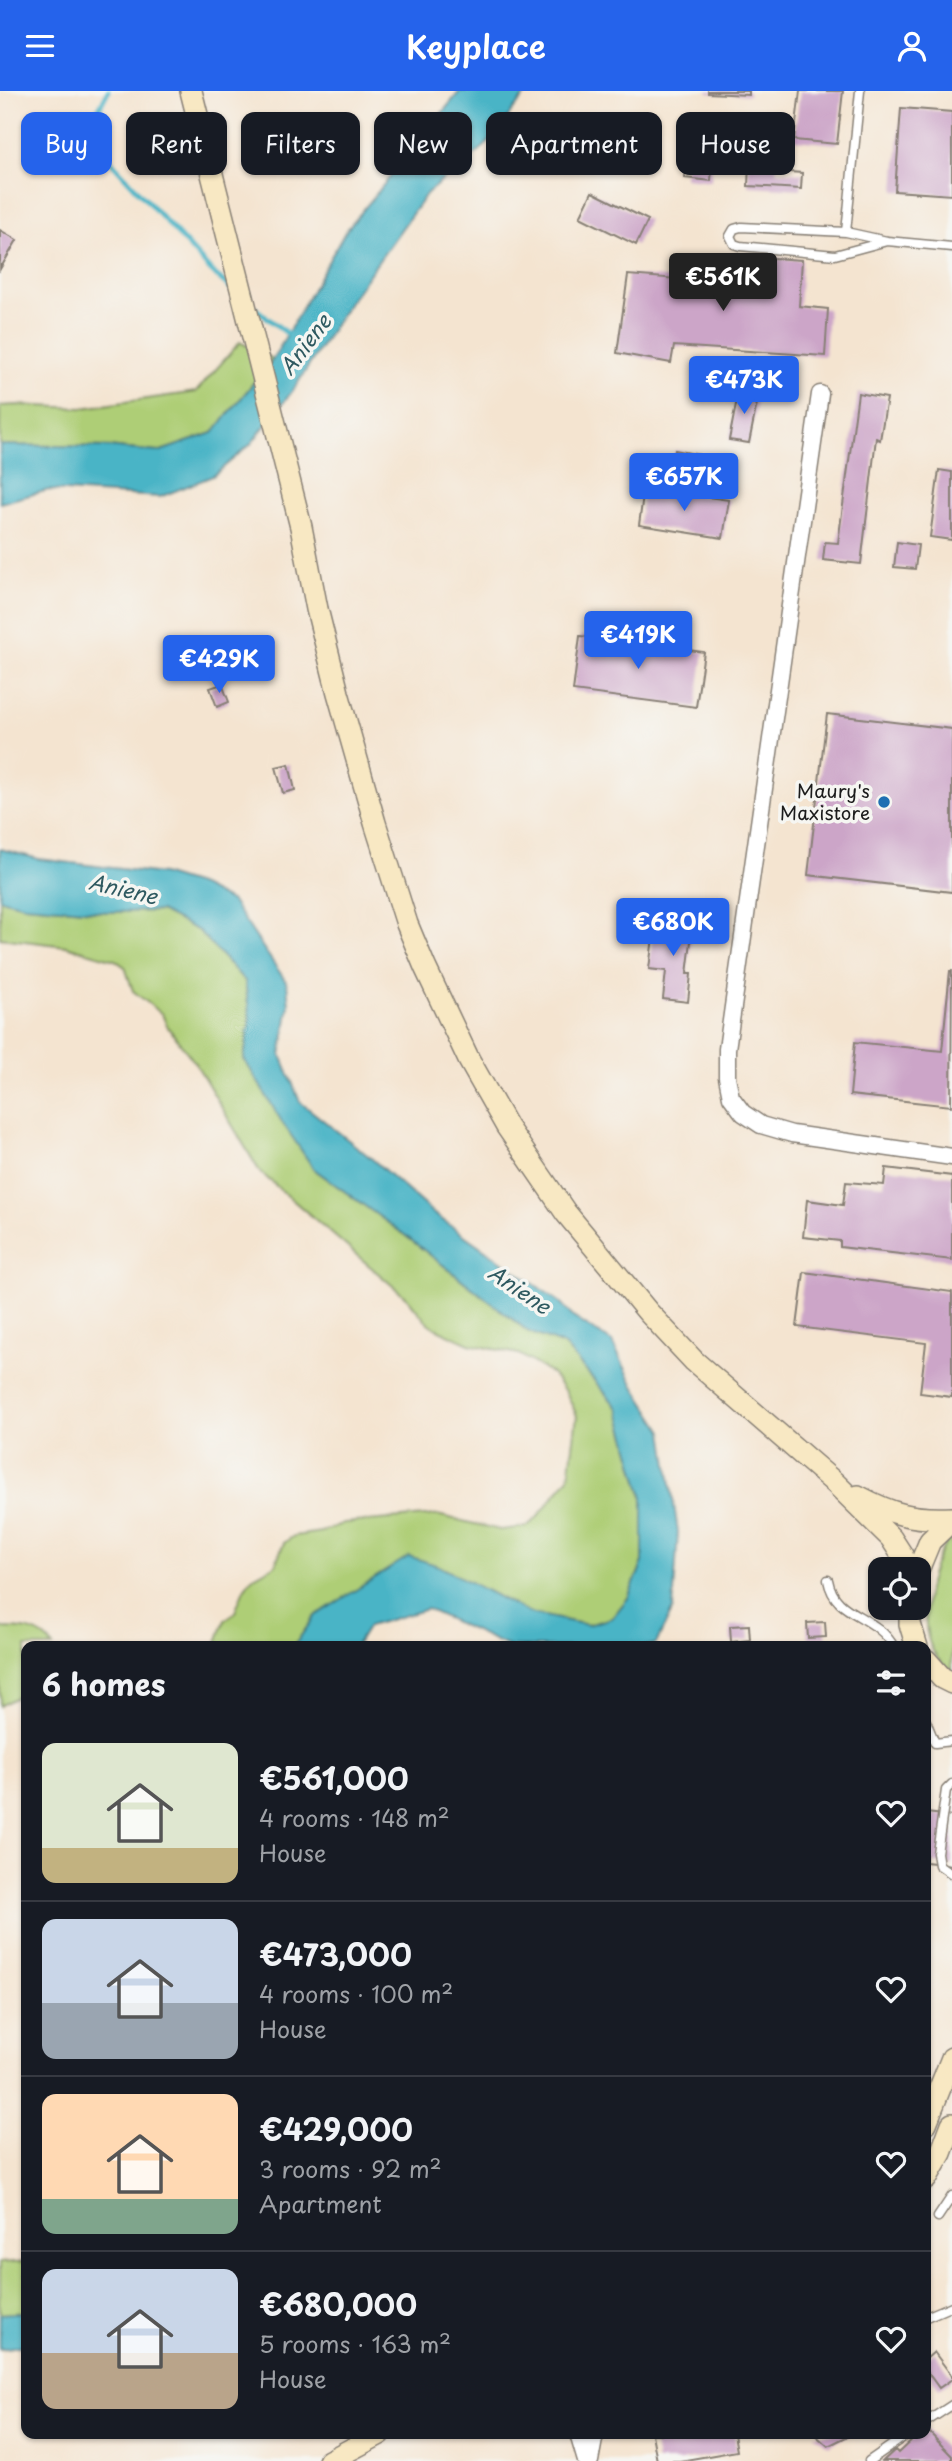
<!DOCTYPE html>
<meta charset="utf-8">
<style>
body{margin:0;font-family:"Playpen Sans",sans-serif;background:#242831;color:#f1f3f6;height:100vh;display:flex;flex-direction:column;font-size:26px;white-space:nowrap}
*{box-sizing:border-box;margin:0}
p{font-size:23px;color:#9ea1a6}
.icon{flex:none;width:38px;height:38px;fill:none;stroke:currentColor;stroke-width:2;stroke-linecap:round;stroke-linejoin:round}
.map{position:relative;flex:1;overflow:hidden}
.panel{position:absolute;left:21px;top:1550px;width:910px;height:798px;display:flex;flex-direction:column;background:#171b24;border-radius:14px;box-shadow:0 2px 5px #0004}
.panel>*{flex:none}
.top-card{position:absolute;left:21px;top:21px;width:910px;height:63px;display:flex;gap:14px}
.fabs{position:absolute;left:868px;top:1466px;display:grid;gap:14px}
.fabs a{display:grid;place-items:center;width:63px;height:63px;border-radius:14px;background:#171b24;box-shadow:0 2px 5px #0004;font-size:35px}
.price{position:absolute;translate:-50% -60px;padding:0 16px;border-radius:7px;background:#2563eb;color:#fff;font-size:23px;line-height:46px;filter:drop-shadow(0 2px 4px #0008)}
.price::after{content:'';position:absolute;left:50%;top:42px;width:21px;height:16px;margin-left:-10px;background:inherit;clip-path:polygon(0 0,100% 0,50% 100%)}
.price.selected{background:#222;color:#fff}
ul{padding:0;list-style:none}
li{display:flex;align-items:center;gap:21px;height:175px;padding:0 21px}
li+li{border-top:2px solid #363941}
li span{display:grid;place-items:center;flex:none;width:196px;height:140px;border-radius:14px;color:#555}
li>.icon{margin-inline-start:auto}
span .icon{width:84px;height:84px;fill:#fffc;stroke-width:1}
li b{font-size:30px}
h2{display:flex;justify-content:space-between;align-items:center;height:84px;padding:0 21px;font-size:30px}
.pill{padding:0 24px;border-radius:14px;background:#171b24;box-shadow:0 2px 5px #0004;font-size:24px;line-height:63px}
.pill.selected{background:#2563eb;color:#fff}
header{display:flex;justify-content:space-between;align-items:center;height:91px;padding:0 21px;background:#2563eb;color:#fff;font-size:32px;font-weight:600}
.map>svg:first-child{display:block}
.green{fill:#aece76;stroke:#657549;stroke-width:2}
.water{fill:#49b4c6;stroke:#326871;stroke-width:2}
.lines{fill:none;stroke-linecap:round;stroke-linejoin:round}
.stream{stroke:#49b4c6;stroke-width:5}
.building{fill:#cca5c8}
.service-casing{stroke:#888076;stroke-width:11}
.minor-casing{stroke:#888076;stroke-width:19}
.secondary-casing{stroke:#888076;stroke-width:24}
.service{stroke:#fff;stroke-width:8}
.minor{stroke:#fff;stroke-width:16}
.secondary{stroke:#f8e8c3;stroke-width:21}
.poi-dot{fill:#1f6fb2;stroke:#f6f6f2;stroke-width:2.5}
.labels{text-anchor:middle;stroke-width:7;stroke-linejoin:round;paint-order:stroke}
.poi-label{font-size:19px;fill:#1c1c1c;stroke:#f6f6f2;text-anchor:end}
.water-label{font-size:21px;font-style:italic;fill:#2e5960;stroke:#f6f6f2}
</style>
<header><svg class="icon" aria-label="menu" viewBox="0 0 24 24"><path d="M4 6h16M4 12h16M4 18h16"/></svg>Keyplace<svg class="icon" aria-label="person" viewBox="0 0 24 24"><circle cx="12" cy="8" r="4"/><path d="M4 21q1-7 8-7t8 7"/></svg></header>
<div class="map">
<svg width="952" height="2370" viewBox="0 0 952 2370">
<rect width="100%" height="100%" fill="#f6f6f2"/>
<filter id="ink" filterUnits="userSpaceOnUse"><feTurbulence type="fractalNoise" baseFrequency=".0143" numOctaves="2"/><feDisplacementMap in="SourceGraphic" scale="14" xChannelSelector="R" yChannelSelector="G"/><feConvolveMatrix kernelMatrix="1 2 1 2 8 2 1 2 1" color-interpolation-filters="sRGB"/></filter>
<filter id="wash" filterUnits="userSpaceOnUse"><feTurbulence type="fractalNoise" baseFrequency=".00686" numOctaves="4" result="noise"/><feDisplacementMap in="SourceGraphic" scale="28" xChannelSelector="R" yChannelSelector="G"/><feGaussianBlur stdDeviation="1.57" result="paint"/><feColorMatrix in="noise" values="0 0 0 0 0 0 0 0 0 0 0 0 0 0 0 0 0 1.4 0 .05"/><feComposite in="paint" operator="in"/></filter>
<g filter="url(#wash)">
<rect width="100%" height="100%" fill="#f4e4d0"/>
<path class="green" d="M240,251l33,17 -60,74 -55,19 -50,-5 -108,-2v-39l16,-1 66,3 114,-16z
M0,808l24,6 84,7 53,-1 38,20 46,50 5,38 -6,40 70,110 88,64 127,99 35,13 54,63 25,90v64l-15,36 -16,20 -24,7 -59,-12 -90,-47 -124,50 -22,31h-75l-1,-5 8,-22 10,-8 9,-23 8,-11 23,-13 9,-22 10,-7 27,-4 23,-9 93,-8 63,15 26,-3 10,-8 33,-42 8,-61 -10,-22 -15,-20 -33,-20 -50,-10 -34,-16 -10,-8 -17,-21 -148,-127 -64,-108 -29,-38 -5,-12 -29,-23 -8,-24 -10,-7 -49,-14 -66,-8z
M952,1445v134c-43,-20 -27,-107 0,-134z
M0,1537c20,0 42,0 53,19h-27v45l-26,14z
M26,2170v51l-26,2v-51z"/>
<path class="water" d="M460,0h68l-43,55 -58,47 -77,108 -56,88 -44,56 -37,31 -53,21 -111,-7 -49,13v-58l108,2 50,5 55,-19 60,-74 72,-127z
M0,758l39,10 123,15 39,12 31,16 55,81 2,22 -8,50 19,47 71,56 63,56 127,89 12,14 39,25 22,44 29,45 15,101 -5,77 -17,35 -12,3h-135l-82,-38 -59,17 -13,21h-62l22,-31 94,-60 30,10 90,47 59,12 24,-7 16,-20 15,-36v-64l-25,-90 -54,-63 -35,-13 -127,-99 -88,-64 -32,-47 -38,-63 6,-40 -5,-38 -46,-50 -39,-20 -52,1 -84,-7 -24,-6z
M26,2221v33l-26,4v-35z"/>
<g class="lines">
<path class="stream" d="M108,0l-13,25 4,32 112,123 22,19
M251,214l42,33"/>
</g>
<g id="blocks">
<path class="building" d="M708,0h41v4l-41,-2z
M800,0h43l-6,53 -43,-4z
M901,17l51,4v83l-57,-4z
M687,57l26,2 -2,31 -26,-3z
M749,72l28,2 -1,6 26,2 -1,16 -53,-3z
M592,101l56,28 -12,25 -56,-28z
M0,139l17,10 -17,29z
M730,164l72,5 -3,46 29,3 -3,47 -151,-10 -3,17 -54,-10 11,-78 100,8z
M739,298l20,4 -10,50 -20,-3z
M858,302l29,5 -7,42 -4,-2 -15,126 -38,-4 2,-18 13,1z
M675,359l45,9 -4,19 -45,-9z
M939,379l13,2v68l-22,-3z
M644,397l85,12 -6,38 -84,-13z
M897,451l21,3 -3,24 -21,-2z
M580,545l124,16 -8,55 -123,-16z
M222,593l7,18 -12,5 -7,-19z
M827,623l125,15v163l-144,-17z
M289,673l6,26 -12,3 -7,-26z
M655,830l38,4 -6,49h4l-3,28 -25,-3 3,-28 -17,-2z
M950,880h2l-1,135 -101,-11 5,-53 87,9z
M886,1077l66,8v84l-112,-13v-6l-37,-4 4,-37 36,5 3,-23 38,3z
M804,1181l148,20v105l-32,-4 6,-50 -129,-16z
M825,1531l1,15 -18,1 -1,-15z
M749,1534l1,15 -19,2 -1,-16z
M926,1722l26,3v49l-26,-3z
M934,2261l18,24v3l-13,9 -13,-18v-11z
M926,2338l26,27v5h-69l12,-11 3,3 20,-19h8z
M652,2343h82l3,17 -57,10h-23z
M814,2343h38l-24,12z"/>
</g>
</g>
<g filter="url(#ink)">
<use href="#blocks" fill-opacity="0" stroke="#888076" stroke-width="2"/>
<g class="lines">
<g class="service-casing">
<path id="service" d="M846,141l14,-141
M887,150l-52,14 -95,-9 -6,-2 -4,-8 4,-7 7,-2 105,5 41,9 65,6
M828,1489c7,38 46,32 66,67
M926,1630l9,22 17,-2
M952,1693l-6,6 -9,63 2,12 13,9
M938,2126l14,-21
M926,2226l26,-11
M926,2331l26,-17
M869,2370l39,-27"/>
</g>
<g class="minor-casing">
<path id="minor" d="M820,303l-93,655v28l4,20 12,16 18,12 31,9 160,23
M578,2343l8,27
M590,2370l5,-27"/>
</g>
<g class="secondary-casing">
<path id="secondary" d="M191,0l110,436 16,82 21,84 37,130 32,101 18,43 44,93 38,67 59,86 82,99 46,49 141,122 56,55 11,17 6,15
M858,1405c34,18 54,24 94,22
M918,1479l12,-29 22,-21
M910,1517v16l7,23
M926,1569l16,18 10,5
M926,2032l26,-65
M926,2088l15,-26 11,-29
M329,2370l51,-27"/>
</g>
<use href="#service" class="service"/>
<use href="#minor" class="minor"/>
<use href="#secondary" class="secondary"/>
</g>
</g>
<circle class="poi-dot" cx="884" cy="711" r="7"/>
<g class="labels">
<g class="poi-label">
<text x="870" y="707">Maury's<tspan x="870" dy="22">Maxistore</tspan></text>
</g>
<g class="water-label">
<text transform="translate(306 254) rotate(-53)" y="7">Aniene</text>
<text transform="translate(123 799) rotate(13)" y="7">Aniene</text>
<text transform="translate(519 1199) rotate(34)" y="7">Aniene</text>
</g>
</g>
</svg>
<div class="fabs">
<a><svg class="icon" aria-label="locate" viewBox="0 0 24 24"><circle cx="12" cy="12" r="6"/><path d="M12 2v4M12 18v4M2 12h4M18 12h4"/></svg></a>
</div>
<b class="price selected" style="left:723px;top:222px">€561K</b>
<b class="price" style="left:744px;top:325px">€473K</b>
<b class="price" style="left:684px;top:422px">€657K</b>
<b class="price" style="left:638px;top:580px">€419K</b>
<b class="price" style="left:219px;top:604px">€429K</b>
<b class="price" style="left:673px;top:867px">€680K</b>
<div class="top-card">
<a class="pill selected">Buy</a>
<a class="pill">Rent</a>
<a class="pill">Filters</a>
<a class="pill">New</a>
<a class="pill">Apartment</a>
<a class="pill">House</a>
</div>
<section class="panel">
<h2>6 homes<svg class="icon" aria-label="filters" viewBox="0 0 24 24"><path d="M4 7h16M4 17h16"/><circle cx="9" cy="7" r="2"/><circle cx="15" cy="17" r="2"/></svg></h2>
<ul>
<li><span style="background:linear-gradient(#dfe7d0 75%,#c2b280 0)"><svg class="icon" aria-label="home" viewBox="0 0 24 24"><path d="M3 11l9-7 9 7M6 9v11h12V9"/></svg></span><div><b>€561,000</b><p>4 rooms · 148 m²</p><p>House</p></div><svg class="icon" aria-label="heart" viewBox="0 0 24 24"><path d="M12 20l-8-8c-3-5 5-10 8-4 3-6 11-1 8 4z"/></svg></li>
<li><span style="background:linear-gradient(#c9d6e8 60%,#9aa5b1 0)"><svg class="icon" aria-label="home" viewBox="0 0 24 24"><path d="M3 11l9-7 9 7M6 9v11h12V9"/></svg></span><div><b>€473,000</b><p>4 rooms · 100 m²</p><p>House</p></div><svg class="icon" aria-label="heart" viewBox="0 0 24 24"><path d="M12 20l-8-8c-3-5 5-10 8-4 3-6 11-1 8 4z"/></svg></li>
<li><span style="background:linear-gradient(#ffd9b3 75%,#7fa58c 0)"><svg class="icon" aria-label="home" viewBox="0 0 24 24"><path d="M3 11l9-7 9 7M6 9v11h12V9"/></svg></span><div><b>€429,000</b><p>3 rooms · 92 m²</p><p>Apartment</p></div><svg class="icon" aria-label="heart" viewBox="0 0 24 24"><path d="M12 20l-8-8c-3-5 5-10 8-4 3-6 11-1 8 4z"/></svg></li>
<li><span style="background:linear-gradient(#c9d6e8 60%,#b9a48a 0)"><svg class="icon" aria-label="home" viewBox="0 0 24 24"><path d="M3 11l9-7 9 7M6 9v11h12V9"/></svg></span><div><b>€680,000</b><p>5 rooms · 163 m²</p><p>House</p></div><svg class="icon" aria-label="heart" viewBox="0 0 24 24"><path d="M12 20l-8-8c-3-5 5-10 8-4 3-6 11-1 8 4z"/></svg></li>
</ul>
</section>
</div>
